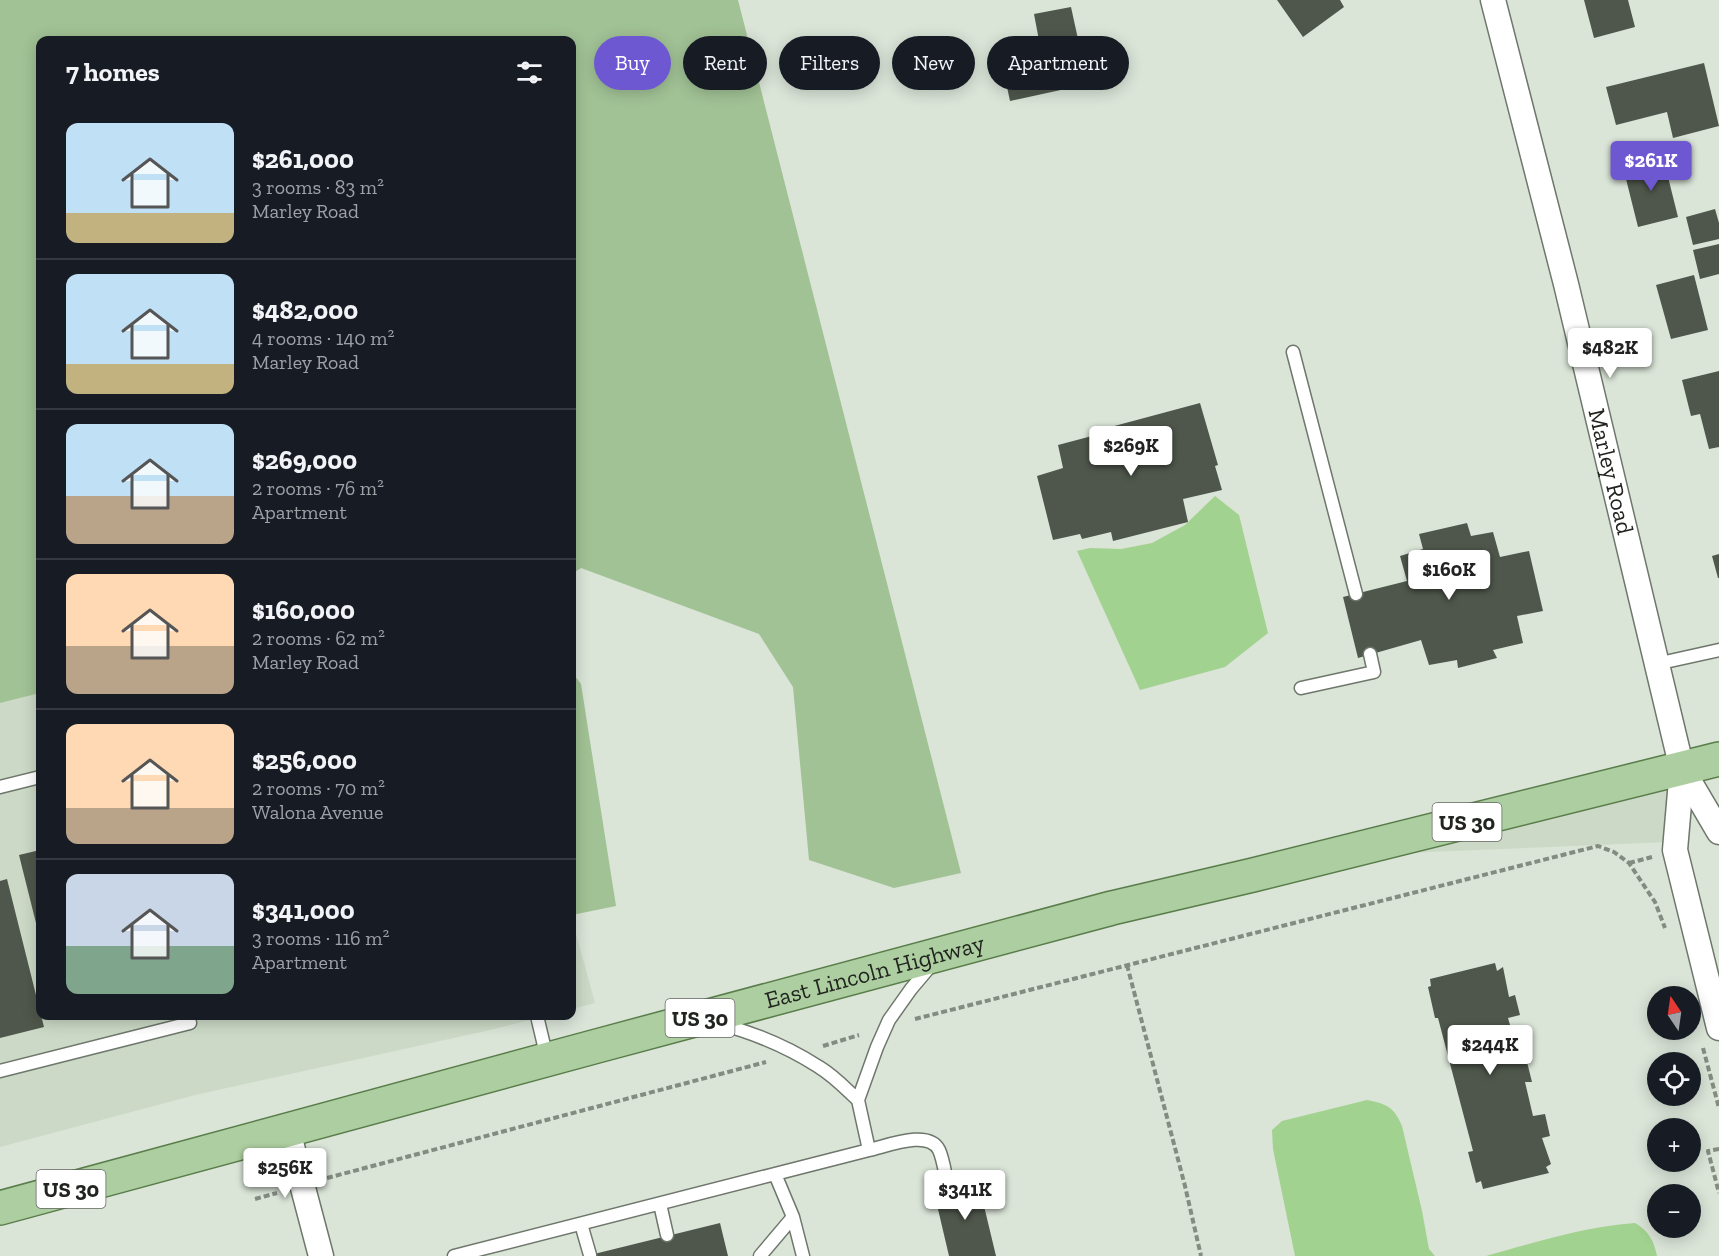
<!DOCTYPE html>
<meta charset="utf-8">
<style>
body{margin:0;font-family:"Zilla Slab",serif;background:#242831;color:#f1f3f6;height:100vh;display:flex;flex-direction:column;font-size:22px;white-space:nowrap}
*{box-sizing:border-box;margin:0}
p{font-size:20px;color:#9ea1a6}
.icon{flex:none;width:33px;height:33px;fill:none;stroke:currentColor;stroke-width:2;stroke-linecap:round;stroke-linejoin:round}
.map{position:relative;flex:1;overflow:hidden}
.side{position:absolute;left:36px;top:36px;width:540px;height:984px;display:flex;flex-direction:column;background:#171b24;border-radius:12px;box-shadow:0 3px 15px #0003}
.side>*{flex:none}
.hud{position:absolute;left:594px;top:36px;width:570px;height:54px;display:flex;gap:12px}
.needle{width:39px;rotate:347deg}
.controls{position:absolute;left:1647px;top:986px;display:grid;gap:12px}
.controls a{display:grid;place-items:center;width:54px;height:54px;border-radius:50%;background:#171b24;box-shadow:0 3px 15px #0003;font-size:30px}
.price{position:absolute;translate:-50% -51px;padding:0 14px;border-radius:6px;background:#fff;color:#222;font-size:20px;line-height:39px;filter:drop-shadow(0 2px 3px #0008)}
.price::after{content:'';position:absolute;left:50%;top:36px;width:18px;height:14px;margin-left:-9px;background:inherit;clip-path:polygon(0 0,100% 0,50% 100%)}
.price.on{background:#6e58d2;color:#fff}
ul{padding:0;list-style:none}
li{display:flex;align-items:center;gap:18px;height:150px;padding:0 30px}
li+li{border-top:2px solid #363941}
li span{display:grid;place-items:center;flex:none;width:168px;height:120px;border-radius:12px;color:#555}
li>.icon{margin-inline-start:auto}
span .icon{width:72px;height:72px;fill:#fffc;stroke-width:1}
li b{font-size:26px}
h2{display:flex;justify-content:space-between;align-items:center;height:72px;padding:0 30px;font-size:26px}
.chip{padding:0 21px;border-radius:27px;background:#171b24;box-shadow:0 3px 15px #0003;font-size:21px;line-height:54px}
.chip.on{background:#6e58d2;color:#fff}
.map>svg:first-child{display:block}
.built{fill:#cbd9c6}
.green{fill:#a1c295}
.water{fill:#a2d28f}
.building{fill:#4f574c}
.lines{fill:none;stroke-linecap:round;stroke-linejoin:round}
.service-casing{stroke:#6f776c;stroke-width:15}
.minor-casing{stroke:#6f776c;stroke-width:27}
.primary-casing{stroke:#597d4a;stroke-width:36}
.path{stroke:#848b81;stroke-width:4;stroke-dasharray:6 3;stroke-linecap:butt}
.service{stroke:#fff;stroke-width:12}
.minor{stroke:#fff;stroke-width:24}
.primary{stroke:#adcea0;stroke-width:33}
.labels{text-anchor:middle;stroke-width:6;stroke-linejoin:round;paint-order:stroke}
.shield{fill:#fff;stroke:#646662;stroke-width:1.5}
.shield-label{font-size:22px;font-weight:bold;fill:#21241f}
.street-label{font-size:24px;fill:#21241f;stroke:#fff}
</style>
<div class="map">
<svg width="1719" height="1256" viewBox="0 0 1719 1256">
<rect width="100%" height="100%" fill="#dae4d7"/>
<path class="built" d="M40,693v323h506l-56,14 -295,65 -195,52v-444z
M1674,778l-5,64 -290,12z
M572,919l23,84 -23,6z"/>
<path class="green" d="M0,0h738l223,873 -67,15 -85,-28 -16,-173 -34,-53 -178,-66 -9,6v-534h-532v653l-40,10z
M572,672l9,12 35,222 -44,9z"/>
<path class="water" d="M1215,496l24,19 29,118 -43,34 -85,23 -63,-139 13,-3 31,1 31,-6 33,-18z
M1367,1100c20,4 27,7 35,26l20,85 7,38 6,7h-140l-22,-107 -1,-19 10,-9z
M1635,1223c14,8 19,18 22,33h-171c46,-13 102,-30 149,-33z"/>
<path class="building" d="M1277,0h63l4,7 -41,30z
M1584,0h44l7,27 -41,11z
M1071,7l7,32 -8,2 9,45 -69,15 -9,-42 40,-8 -7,-37z
M1704,63l15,63 -46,12 -6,-26 -51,13 -10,-38z
M1663,157l15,60 -40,10 -15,-60z
M1715,209l4,14v16l-26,6 -7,-28z
M1719,244v30l-19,5 -7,-29z
M1694,275l14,55 -37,9 -15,-54z
M1719,371v76l-10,2 -9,-35 -9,2 -9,-36z
M1200,403l18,62 -3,1 7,24 -39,9 5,23 -75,19 -2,-9 -29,7 -2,-5 -27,6 -16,-64 26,-8 -5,-23 34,-9v-4z
M1467,523l4,13 22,-4 7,25 29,-6 14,60 -26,5 6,27 -30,7 4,8 -39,10 -1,-8 -28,5 -8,-25 -63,18 -15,-61 64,-16 -7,-25 23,-7 -4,-15z
M1719,554v24h-1l-6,-22z
M40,850v89l-21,-84z
M7,879l37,148 -44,11v-157z
M1495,963l2,8 6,-4 6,30 6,-2 5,20 -12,3 10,35 6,-3 8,32h-7l8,34 12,-2 5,22 -8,2 9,26 -5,3 3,6 -66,16 -2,-8 -5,2 -8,-31 5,-1 -35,-133h-3l-7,-31 3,-1 -1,-7z
M978,1181l18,75h-47l-15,-64z
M720,1223l8,33h-138v-1z"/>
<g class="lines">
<g class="service-casing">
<path id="service" d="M1293,352l63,242
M1656,664l63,-14
M1301,688l73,-16 -4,-18
M0,787l40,-10
M537,1016l10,42
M716,1023c36,9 72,24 103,44 15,9 27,22 39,33
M0,1071l190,-48 -2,-7
M869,1150c18,-4 60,-21 70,0 5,11 6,25 9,37
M660,1204l7,31
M793,1217l10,39
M581,1224l9,31
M454,1256l321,-82
M760,1256l33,-39 -18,-43 94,-24 -11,-50 19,-53 12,-27 22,-31 22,-26"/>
</g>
<g class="minor-casing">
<g id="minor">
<path id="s1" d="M1493,0l73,284 116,485 37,63"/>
<path d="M1682,769l-7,81 44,178"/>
<path d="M288,1131l33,125"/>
</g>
</g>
<g class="primary-casing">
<g id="primary">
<path id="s2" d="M0,1208l597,-162 515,-138 141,-33 466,-116"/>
</g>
</g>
<path class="path" d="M1629,863l23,-6
M1127,965l58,221 16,70
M915,1019l683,-173 16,6 15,11 26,39 10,26
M823,1046l36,-11
M1703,1048l16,60
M1719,1149l-11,2 11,42
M327,1178l439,-116
M255,1199l22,-6"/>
<use href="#service" class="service"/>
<use href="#minor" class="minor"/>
<use href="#primary" class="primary"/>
</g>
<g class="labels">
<g class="shield">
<rect x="1432.5" y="803" width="69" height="38" rx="4.5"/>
<rect x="665.5" y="999" width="69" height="38" rx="4.5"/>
<rect x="36.5" y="1170" width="69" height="38" rx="4.5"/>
</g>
<g class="shield-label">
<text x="1467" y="830">US 30</text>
<text x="700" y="1026">US 30</text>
<text x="71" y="1197">US 30</text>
</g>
<g class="street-label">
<text dy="8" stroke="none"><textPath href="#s1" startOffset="486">Marley Road</textPath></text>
<text dy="8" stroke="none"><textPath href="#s2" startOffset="906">East Lincoln Highway</textPath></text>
</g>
</g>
</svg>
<div class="controls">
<a><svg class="needle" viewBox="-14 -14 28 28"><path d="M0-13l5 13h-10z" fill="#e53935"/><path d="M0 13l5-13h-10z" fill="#9ea1a6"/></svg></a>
<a><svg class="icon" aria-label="locate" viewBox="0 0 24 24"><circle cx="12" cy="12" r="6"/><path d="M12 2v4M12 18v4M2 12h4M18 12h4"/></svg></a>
<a>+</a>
<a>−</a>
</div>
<b class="price on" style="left:1651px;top:192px">$261K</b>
<b class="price" style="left:1610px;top:379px">$482K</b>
<b class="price" style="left:1131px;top:477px">$269K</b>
<b class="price" style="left:1449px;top:601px">$160K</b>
<b class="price" style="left:1490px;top:1076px">$244K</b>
<b class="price" style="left:285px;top:1199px">$256K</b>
<b class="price" style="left:965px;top:1221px">$341K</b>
<div class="hud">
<a class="chip on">Buy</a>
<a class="chip">Rent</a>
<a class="chip">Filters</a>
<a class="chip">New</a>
<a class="chip">Apartment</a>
</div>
<section class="side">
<h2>7 homes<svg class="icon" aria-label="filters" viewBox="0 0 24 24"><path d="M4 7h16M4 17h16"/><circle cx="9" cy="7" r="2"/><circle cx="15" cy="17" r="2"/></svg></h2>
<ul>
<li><span style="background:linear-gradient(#bfe0f5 75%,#c2b280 0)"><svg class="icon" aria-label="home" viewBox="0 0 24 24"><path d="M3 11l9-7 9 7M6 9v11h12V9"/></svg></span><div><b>$261,000</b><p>3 rooms · 83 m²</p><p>Marley Road</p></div></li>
<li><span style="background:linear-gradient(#bfe0f5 75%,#c2b280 0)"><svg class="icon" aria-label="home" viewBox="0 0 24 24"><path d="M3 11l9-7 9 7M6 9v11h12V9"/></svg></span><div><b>$482,000</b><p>4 rooms · 140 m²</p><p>Marley Road</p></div></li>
<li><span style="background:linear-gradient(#bfe0f5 60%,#b9a48a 0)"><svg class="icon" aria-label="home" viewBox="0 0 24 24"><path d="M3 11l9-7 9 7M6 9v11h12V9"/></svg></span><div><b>$269,000</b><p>2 rooms · 76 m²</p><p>Apartment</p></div></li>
<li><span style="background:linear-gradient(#ffd9b3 60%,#b9a48a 0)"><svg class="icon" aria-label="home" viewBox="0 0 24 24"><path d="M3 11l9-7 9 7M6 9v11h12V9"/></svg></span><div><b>$160,000</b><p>2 rooms · 62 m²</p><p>Marley Road</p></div></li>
<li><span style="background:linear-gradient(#ffd9b3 70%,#b9a48a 0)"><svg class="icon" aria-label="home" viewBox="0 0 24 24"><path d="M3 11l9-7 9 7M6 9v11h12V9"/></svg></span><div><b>$256,000</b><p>2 rooms · 70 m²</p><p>Walona Avenue</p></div></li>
<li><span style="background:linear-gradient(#c9d6e8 60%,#7fa58c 0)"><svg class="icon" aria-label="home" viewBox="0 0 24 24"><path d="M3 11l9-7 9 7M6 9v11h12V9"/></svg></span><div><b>$341,000</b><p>3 rooms · 116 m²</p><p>Apartment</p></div></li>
</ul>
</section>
</div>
